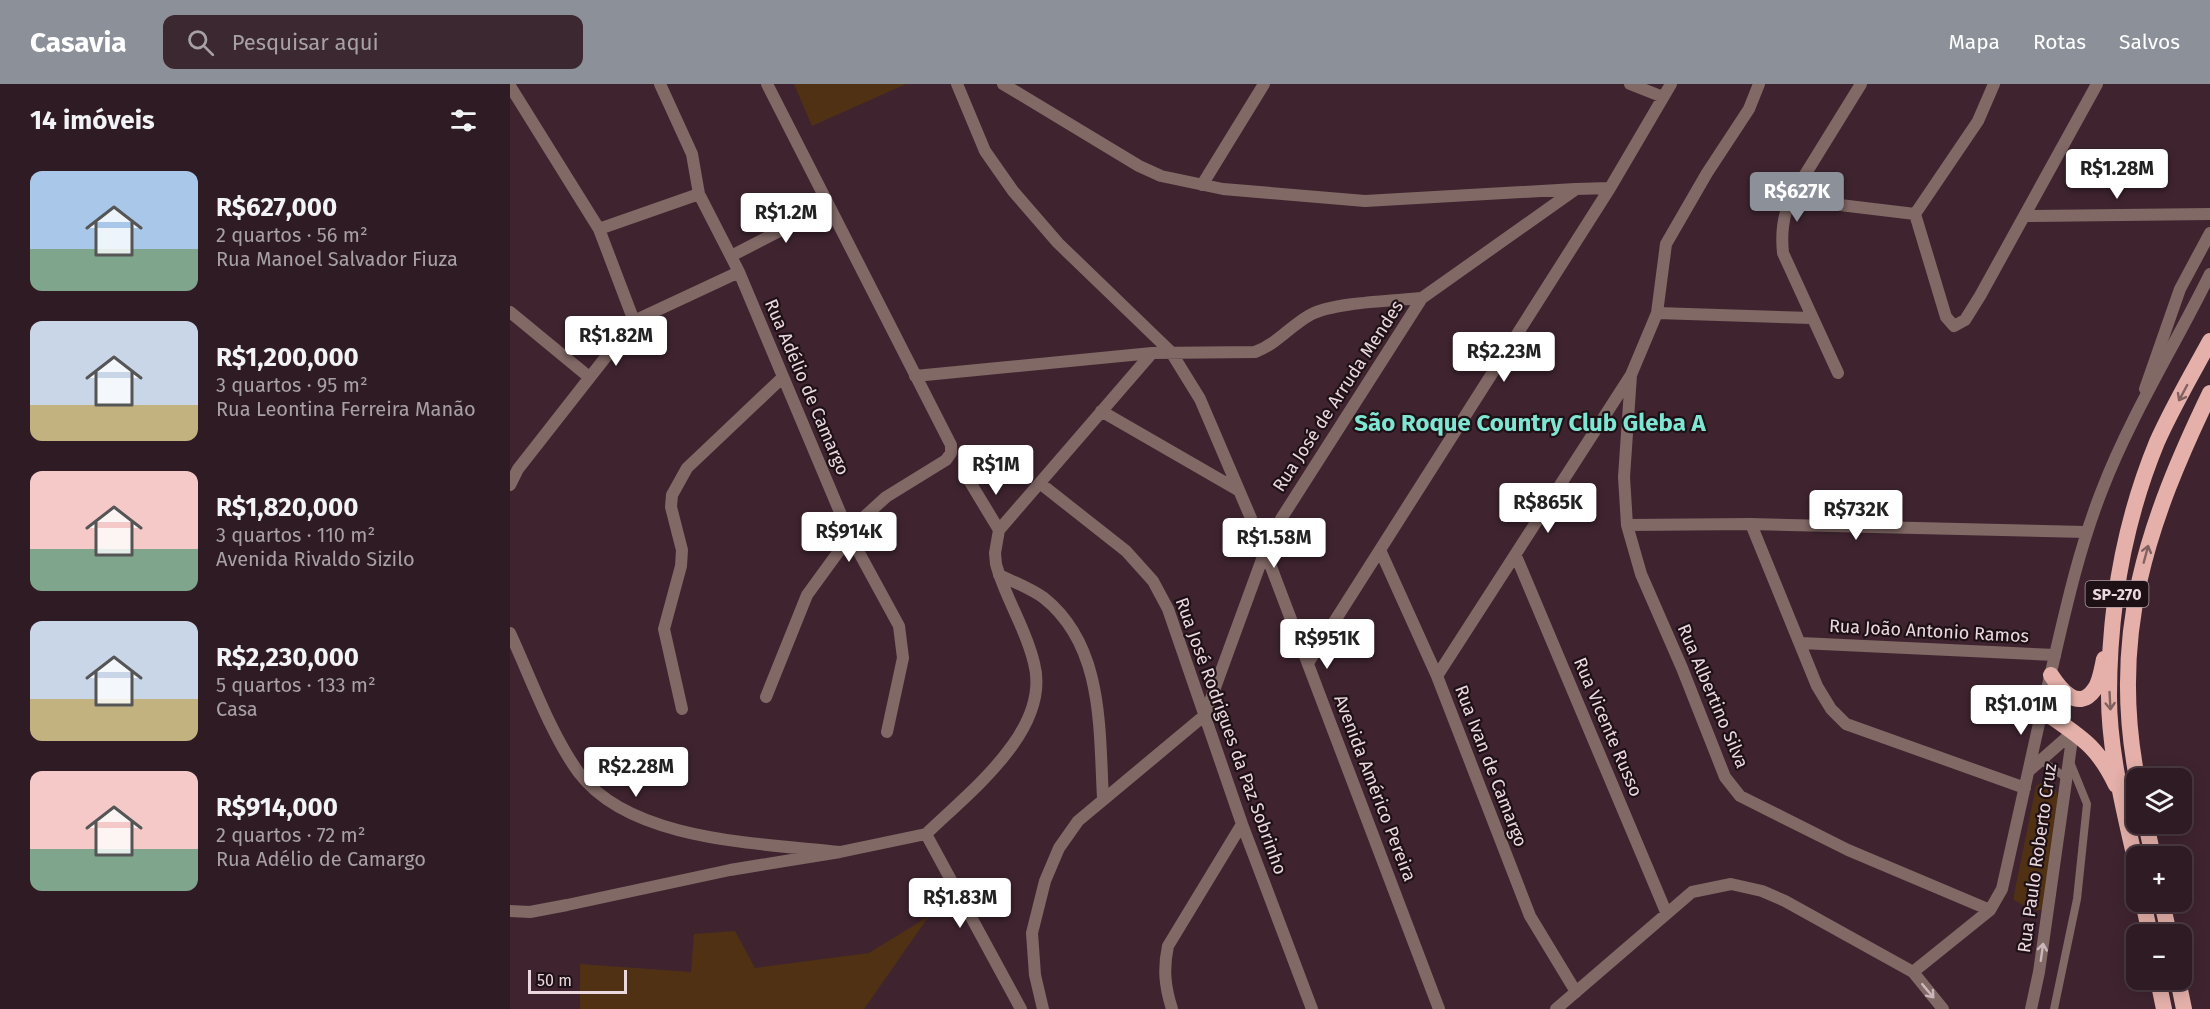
<!DOCTYPE html>
<html lang="pt">
<meta charset="utf-8">
<style>
body{margin:0;font-family:"Fira Sans",sans-serif;background:#3b2830;color:#f1f3f6;height:100vh;display:flex;flex-direction:column;font-size:22px;white-space:nowrap}
*{box-sizing:border-box;margin:0}
p{font-size:20px;color:#a7a1a6}
.icon{flex:none;width:33px;height:33px;fill:none;stroke:currentColor;stroke-width:2;stroke-linecap:round;stroke-linejoin:round}
.map{position:relative;flex:1;overflow:hidden}
.details{display:flex;flex-direction:column;background:#2f1b23;width:510px}
.details>*{flex:none}
.fabs{position:absolute;left:1616px;top:684px;display:grid;gap:12px}
.fabs a{display:grid;place-items:center;width:66px;height:66px;border-radius:12px;background:#2f1b23;box-shadow:0 3px 15px #0003,0 0 0 2px #4a3941;font-size:30px}
.scale{position:absolute;left:18px;bottom:15px;width:99px;box-sizing:border-box;padding-left:6px;border:3px solid #ebd8df;border-top:0;font-size:16px;line-height:21px;white-space:nowrap;color:#ebd8df;-webkit-text-stroke:4px #1e1116;paint-order:stroke}
.price{position:absolute;translate:-50% -51px;padding:0 14px;border-radius:6px;background:#fff;color:#222;font-size:20px;line-height:39px;filter:drop-shadow(0 2px 3px #0008)}
.price::after{content:'';position:absolute;left:50%;top:36px;width:18px;height:14px;margin-left:-9px;background:inherit;clip-path:polygon(0 0,100% 0,50% 100%)}
.price.current{background:#8c9099;color:#fff}
ul{padding:0;list-style:none}
li{display:flex;align-items:center;gap:18px;height:150px;padding:0 30px}
li span{display:grid;place-items:center;flex:none;width:168px;height:120px;border-radius:12px;color:#555}
li>.icon{margin-inline-start:auto}
span .icon{width:72px;height:72px;fill:#fffc;stroke-width:1}
li b{font-size:26px}
h2{display:flex;justify-content:space-between;align-items:center;height:72px;padding:0 30px;font-size:26px}
header{display:flex;align-items:center;gap:36px;box-sizing:border-box;height:84px;padding:0 30px;background:#8c9099;color:#fff}
header strong{font-size:28px}
nav{display:flex;gap:33px;margin-inline-start:auto;font-size:21px}
.search{width:420px;height:54px;background:#3b2830;display:flex;align-items:center;gap:15px;box-sizing:border-box;padding:0 21px;border-radius:12px;color:#a7a1a6;font-size:22px}
main{display:flex;flex:1;min-height:0}
.map>svg:first-child{display:block}
.green{fill:#503114}
.lines{fill:none;stroke-linecap:round;stroke-linejoin:round}
.service{stroke:#816966;stroke-width:8}
.minor{stroke:#816966;stroke-width:12}
.tertiary{stroke:#816966;stroke-width:12}
.trunk{stroke:#e4b0a9;stroke-width:16}
.oneway{stroke:#816060}
.oneway2{stroke:#cbb7bb}
.labels{text-anchor:middle;stroke-width:4.5;stroke-linejoin:round;paint-order:stroke}
.shield{fill:#1e1116;stroke:#ae9ca3;stroke-width:1.5}
.shield-label{font-size:16px;font-weight:bold;fill:#ebd8df}
.street-label{font-size:18px;fill:#ebd8df;stroke:#1e1116}
.district-label{font-size:24px;font-weight:bold;fill:#80e6d4;stroke:#1e1116}
</style>
<header>
<strong>Casavia</strong>
<div class="search"><svg class="icon" aria-label="search" viewBox="0 0 24 24"><circle cx="10" cy="10" r="6"/><path d="M15 15l6 6"/></svg>Pesquisar aqui</div>
<nav><a>Mapa</a><a>Rotas</a><a>Salvos</a></nav>
</header>
<main>
<section class="details">
<h2>14 imóveis<svg class="icon" aria-label="filters" viewBox="0 0 24 24"><path d="M4 7h16M4 17h16"/><circle cx="9" cy="7" r="2"/><circle cx="15" cy="17" r="2"/></svg></h2>
<ul>
<li><span style="background:linear-gradient(#a9c7e8 65%,#7fa58c 0)"><svg class="icon" aria-label="home" viewBox="0 0 24 24"><path d="M3 11l9-7 9 7M6 9v11h12V9"/></svg></span><div><b>R$627,000</b><p>2 quartos · 56 m²</p><p>Rua Manoel Salvador Fiuza</p></div></li>
<li><span style="background:linear-gradient(#c9d6e8 70%,#c2b280 0)"><svg class="icon" aria-label="home" viewBox="0 0 24 24"><path d="M3 11l9-7 9 7M6 9v11h12V9"/></svg></span><div><b>R$1,200,000</b><p>3 quartos · 95 m²</p><p>Rua Leontina Ferreira Manão</p></div></li>
<li><span style="background:linear-gradient(#f6c9c9 65%,#7fa58c 0)"><svg class="icon" aria-label="home" viewBox="0 0 24 24"><path d="M3 11l9-7 9 7M6 9v11h12V9"/></svg></span><div><b>R$1,820,000</b><p>3 quartos · 110 m²</p><p>Avenida Rivaldo Sizilo</p></div></li>
<li><span style="background:linear-gradient(#c9d6e8 65%,#c2b280 0)"><svg class="icon" aria-label="home" viewBox="0 0 24 24"><path d="M3 11l9-7 9 7M6 9v11h12V9"/></svg></span><div><b>R$2,230,000</b><p>5 quartos · 133 m²</p><p>Casa</p></div></li>
<li><span style="background:linear-gradient(#f6c9c9 65%,#7fa58c 0)"><svg class="icon" aria-label="home" viewBox="0 0 24 24"><path d="M3 11l9-7 9 7M6 9v11h12V9"/></svg></span><div><b>R$914,000</b><p>2 quartos · 72 m²</p><p>Rua Adélio de Camargo</p></div></li>
</ul>
</section>
<div class="map">
<svg width="1700" height="925" viewBox="0 0 1700 925">
<rect width="100%" height="100%" fill="#3f242f"/>
<path class="green" d="M284,0h112l-94,42z
M1533,698c13,3 14,10 16,22l-16,106h-11l-18,-10v-5l22,-109z
M419,832l-65,93h-284v-45l111,8 3,-38 41,-3 20,37 114,-15z"/>
<g class="lines">
<path class="service" d="M1529,675l29,20
M1544,925l23,-110 10,-95 -17,-42"/>
<path class="minor" d="M150,0l32,70 7,40 40,78 111,264 49,90 4,32 -16,74
M447,0l28,67 28,40 45,52 113,109 29,47 65,152 174,458
M493,0l136,82 22,10 62,13 142,12 210,-12
M1120,0l33,13
M1484,0l-16,37 -63,93 31,103 8,9 11,-6 15,-24 117,-212
M0,2l89,143 35,92
M692,101l62,-101
M1280,115l125,15
M1515,132l185,-2
M89,145l100,-35
M221,172l97,-50
M0,228l79,65
M1147,229l155,5
M1328,289l-55,-120c-2,-20 0,-35 7,-54l71,-115
M1121,291l-7,102 3,48 14,49 41,94 43,109 15,19 108,54 142,60
M405,292l237,-23
M1635,305l35,-100 30,-56
M591,327l137,79
M457,393l32,53
M531,400l85,67 27,30 15,28 74,215 70,185
M0,401l8,-16 116,-148 105,-49
M1241,440l66,162 14,23 15,15 179,64
M1117,441l124,-1 335,8
M870,466l57,126 93,240 46,76
M1006,472l150,356
M489,491c15,7 31,13 45,23 60,48 55,131 59,200
M0,549c20,43 41,102 69,140 52,69 182,70 261,79
M1291,559l254,12
M798,579l302,-475 61,-104
M927,592l194,-301 26,-62 9,-69 41,-71 42,-64 10,-25
M256,613l41,-102 56,-77 23,-21 60,-37 5,-7v-8l-184,-361
M172,625l-18,-80 17,-63 1,-16 -11,-43 1,-12 15,-27 96,-91
M1521,685l42,-37
M416,750c42,-41 126,-104 108,-171 -8,-35 -29,-65 -38,-99l-1,-11 4,-23 153,-177 103,-1c22,-8 35,-26 55,-37 23,-13 83,-14 112,-17
M416,750l95,175
M0,827l20,1 37,-7 163,-35 110,-18 86,-18
M1403,888l30,37
M533,925l-8,-34 -3,-42 13,-52 14,-33 19,-27 127,-106 60,-164 16,-32 141,-221 154,-109 34,-1
M662,925c-7,-22 -9,-40 -4,-63l74,-122
M1046,925l136,-117 39,-8 31,7 23,10 128,71 77,-62 12,-21 40,-179
M1521,925l8,-37 34,-240"/>
<path class="tertiary" d="M1532,626c18,-73 32,-149 60,-220 29,-75 72,-143 108,-216"/>
<path class="trunk" d="M1541,591c9,14 27,37 43,15 6,-7 8,-22 10,-31
M1532,626c36,26 54,33 74,75
M1627,694c-28,-145 11,-256 73,-385
M1636,740l7,32
M1626,779c-12,-52 -27,-113 -27,-166 0,-86 15,-175 48,-255 15,-34 35,-68 53,-101
M1633,818l7,32
M1652,818l7,32
M1648,896l6,29
M1668,896l6,29"/>
</g>
<defs><path id="oneway-shaft" d="M-6 0H5M1.5-3L5.5 0L1.5 3" fill="none" stroke-width="1.6" stroke-linecap="round" stroke-linejoin="round" transform="scale(1.5)"/></defs>
<g class="oneway">
<use href="#oneway-shaft" transform="translate(1673 309) rotate(118)"/>
<use href="#oneway-shaft" transform="translate(1636 470) rotate(-75)"/>
<use href="#oneway-shaft" transform="translate(1600 617) rotate(87)"/>
</g>
<g class="oneway2">
<use href="#oneway-shaft" transform="translate(1532 868) rotate(-82)"/>
<use href="#oneway-shaft" transform="translate(1418 907) rotate(50)"/>
</g>
<g class="labels">
<rect class="shield" x="1575.5" y="497" width="63" height="26" rx="4.5"/>
<g class="shield-label">
<text x="1607" y="516">SP-270</text>
</g>
<g class="street-label">
<text transform="translate(297 303) rotate(67)" y="6">Rua Adélio de Camargo</text>
<text transform="translate(828 312) rotate(-57)" y="6">Rua José de Arruda Mendes</text>
<text transform="translate(1419 547) rotate(3)" y="6">Rua João Antonio Ramos</text>
<text transform="translate(1203 612) rotate(67)" y="6">Rua Albertino Silva</text>
<text transform="translate(1098 643) rotate(67)" y="6">Rua Vicente Russo</text>
<text transform="translate(721 652) rotate(70)" y="6">Rua José Rodrigues da Paz Sobrinho</text>
<text transform="translate(981 682) rotate(69)" y="6">Rua Ivan de Camargo</text>
<text transform="translate(865 704) rotate(69)" y="6">Avenida Américo Pereira</text>
<text transform="translate(1527 774) rotate(-82)" y="6">Rua Paulo Roberto Cruz</text>
</g>
<g class="district-label">
<text x="1020" y="347">São Roque Country Club Gleba A</text>
</g>
</g>
</svg>
<div class="fabs">
<a><svg class="icon" aria-label="layers" viewBox="0 0 24 24"><path d="M12 4l9 5-9 5-9-5zM3 14l9 5 9-5"/></svg></a>
<a>+</a>
<a>−</a>
</div>
<div class="scale">50 m</div>
<b class="price" style="left:1607px;top:116px">R$1.28M</b>
<b class="price current" style="left:1287px;top:139px">R$627K</b>
<b class="price" style="left:276px;top:160px">R$1.2M</b>
<b class="price" style="left:106px;top:283px">R$1.82M</b>
<b class="price" style="left:994px;top:299px">R$2.23M</b>
<b class="price" style="left:486px;top:412px">R$1M</b>
<b class="price" style="left:1038px;top:450px">R$865K</b>
<b class="price" style="left:1346px;top:457px">R$732K</b>
<b class="price" style="left:339px;top:479px">R$914K</b>
<b class="price" style="left:764px;top:485px">R$1.58M</b>
<b class="price" style="left:817px;top:586px">R$951K</b>
<b class="price" style="left:1511px;top:652px">R$1.01M</b>
<b class="price" style="left:126px;top:714px">R$2.28M</b>
<b class="price" style="left:450px;top:845px">R$1.83M</b>
</div>
</main>
